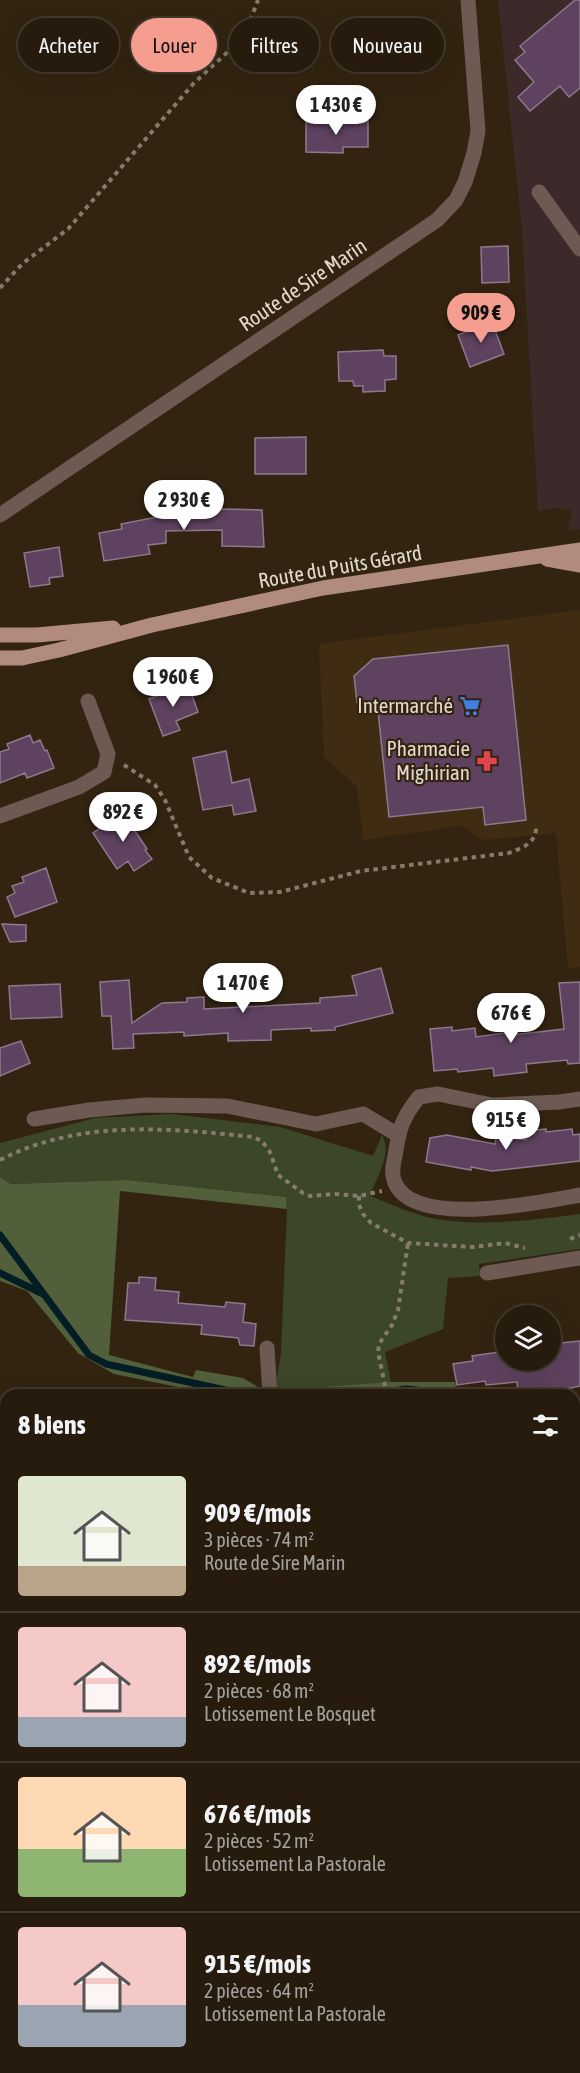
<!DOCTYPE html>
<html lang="fr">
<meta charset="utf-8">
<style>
body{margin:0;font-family:"Asap Condensed",sans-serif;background:#32281b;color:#f1f3f6;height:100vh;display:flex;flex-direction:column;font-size:22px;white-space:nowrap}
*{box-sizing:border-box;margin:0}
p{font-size:20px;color:#a4a19d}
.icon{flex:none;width:33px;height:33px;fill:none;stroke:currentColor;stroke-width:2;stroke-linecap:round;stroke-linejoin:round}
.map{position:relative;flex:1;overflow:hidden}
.drawer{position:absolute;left:0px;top:1389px;width:580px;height:684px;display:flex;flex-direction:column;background:#261b0d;border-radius:18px 18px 0 0;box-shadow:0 6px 24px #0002,0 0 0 2px #42392e}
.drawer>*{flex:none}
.banner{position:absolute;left:18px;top:18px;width:544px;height:54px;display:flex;gap:12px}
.tools{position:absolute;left:495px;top:1305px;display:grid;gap:12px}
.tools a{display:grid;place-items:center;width:66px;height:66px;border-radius:50%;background:#261b0d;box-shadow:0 6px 24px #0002,0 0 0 2px #42392e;font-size:30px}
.price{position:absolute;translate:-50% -51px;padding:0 14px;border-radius:21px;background:#fff;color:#222;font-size:20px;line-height:39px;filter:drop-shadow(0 2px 3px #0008)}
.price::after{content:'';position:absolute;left:50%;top:36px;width:18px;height:14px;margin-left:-9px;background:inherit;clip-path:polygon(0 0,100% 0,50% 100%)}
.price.current{background:#f59d8f;color:#111}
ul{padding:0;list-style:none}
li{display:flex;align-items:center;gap:18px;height:150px;padding:0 18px}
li+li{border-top:2px solid #42392e}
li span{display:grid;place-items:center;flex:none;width:168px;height:120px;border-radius:6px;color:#555}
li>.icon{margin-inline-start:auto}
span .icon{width:72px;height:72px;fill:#fffc;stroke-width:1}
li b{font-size:26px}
h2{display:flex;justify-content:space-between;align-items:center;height:72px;padding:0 18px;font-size:26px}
.tag{padding:0 21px;border-radius:27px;background:#261b0d;box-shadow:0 6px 24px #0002,0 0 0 2px #42392e;font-size:21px;line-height:54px}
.tag.current{background:#f59d8f;color:#111}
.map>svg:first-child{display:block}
.built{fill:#402c12}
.industrial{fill:#3c292a}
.green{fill:#3b4728}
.forest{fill:#51603b}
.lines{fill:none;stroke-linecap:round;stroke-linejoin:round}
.stream{stroke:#021d24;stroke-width:7}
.building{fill:#5f425f;stroke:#8d798d;stroke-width:1.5}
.path{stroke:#877b6b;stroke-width:4;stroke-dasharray:4.5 4.5;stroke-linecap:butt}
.minor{stroke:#6c5a53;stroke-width:15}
.major{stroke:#b18b7e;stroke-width:15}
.labels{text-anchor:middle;stroke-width:4.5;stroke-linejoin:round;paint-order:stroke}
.street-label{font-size:21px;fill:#e3d9cd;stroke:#332411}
.poi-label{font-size:21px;fill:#e3d9cd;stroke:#332411;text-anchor:end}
</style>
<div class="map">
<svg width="580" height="2073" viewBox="0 0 580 2073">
<rect width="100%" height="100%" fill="#332411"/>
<path class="built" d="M580,610v357l-12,1 -12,-135 -72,7 -23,-14 -98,14 -6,-53 -33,-30 -5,-113z"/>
<path class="industrial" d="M498,0h82v529l-12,1 4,-20 -16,-2 -18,3 -16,-281z"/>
<path class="green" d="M172,1114l108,13 93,29 9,-21c11,20 -6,42 -12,61 18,7 37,16 57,21 46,11 106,3 153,-3v35l-101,15 1,12 -32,2 -5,51 -58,23 6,30 -116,8 6,-37 6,-144 -1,-12 -159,-17 -116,4 -11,-7v-34l95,-25z"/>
<path class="forest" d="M0,1177l11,7 116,-4 159,17 1,12 -167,-18 -11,164 84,22 3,-7 47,8 15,9 -2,8h-39l-103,-21 -36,-21 -51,-62 -27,-10z
M391,1382h64l2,10 -22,3h-159l-1,-5z
M575,1708l5,3v362h-580v-324l6,-1v319h568z"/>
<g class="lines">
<path class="stream" d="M0,1235l89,120 17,9 142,31
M0,1273l43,21
M367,1395l39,-6 40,4"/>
</g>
<path class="building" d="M575,0h5v88l-11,9 -9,-11 -30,25 -12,-14 16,-15 -19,-22 10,-8 -5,-6z
M306,121h62v26h-25v6l-37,-1z
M508,246l1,36 -27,1 -1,-36z
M492,322l12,32 -34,13 -12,-32z
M383,350l1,6h12v23l-11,1v11l-22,1v-6h-9l-1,-5h-14l-1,-29z
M306,437v37h-51v-36z
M178,508l84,2 2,37 -42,-1v-16l-56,1v12l-18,2 2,9 -46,7 -5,-28 23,-4 -1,-5 57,-11z
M59,547l4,29 -14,2 1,6 -20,3 -6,-34z
M508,645l18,175 -41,5 -2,-18 -94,10 -12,-116 -20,2 -3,-27 19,-17z
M188,684l10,28 -22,9 4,9 -17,6 -14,-37z
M30,735l3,8 7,-3 5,11 2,-1 7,18 -27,10 -2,-5 -25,10v-31l9,-3 -2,-5z
M226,751l6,32 17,-4 7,32 -22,4 -2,-10 -29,5 -10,-52z
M123,813l24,36 -2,1 7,9 -18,12 -6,-10 -11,8 -24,-36z
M46,868l11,34 -42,15 -8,-20 8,-4 -3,-7 12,-4 -2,-5z
M2,924l24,1v16l-16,1z
M381,968l12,45 -58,14v3l-24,1v-3l-40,2v10l-43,1v-8l-44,3v-4l-51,2 1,14 -21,1 -2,-33h-9l-2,-34 29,-2 3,43 30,-20 25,-1v-4l17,-1v12l116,-6v-5l37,-3 -5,-19z
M580,982v81l-12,1 -1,-4 -41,4 1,8 -33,4 -1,-8 -35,4 -1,-3 -23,2 -4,-42 22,-2v4l23,-3 1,9 36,-5v3l52,-6 -5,-46z
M60,984l2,33 -51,2 -2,-33z
M21,1041l9,22 -30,13v-28z
M546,1129v3l26,-3 1,6 7,-1v27l-88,10 -21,-4v3l-45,-8 4,-24 17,-3 48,9 1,-8 30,4 -1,-9z
M139,1277l17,1 -1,12 24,2 -1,11 47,4 1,-5 19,2 -2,18 13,2 -2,22 -14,-1 -2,-7 -37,-4 1,-9 -77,-5 3,-37h11z
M580,1341v45l-14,3v4l-48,2 -1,-13 -31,3 -1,-4 -28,4 -4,-21 20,-3 -1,-5 34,-5v9h44v-16z"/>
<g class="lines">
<path class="path" d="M0,288l22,-24 46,-35 126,-146 50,-46 14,-37
M124,765l31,20 10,15 24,57 23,21 37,15 31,-1 81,-21 148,-18c13,-5 28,-10 27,-27
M0,1160c80,-41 167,-32 253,-23l9,4 8,11 8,23 25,18 7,3 25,-2 24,2 23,-5
M359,1196v9l4,9 8,9 37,20 65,4 32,-4 20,5
M570,1239l10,-4
M387,1395l-9,-43 1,-8 13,-19 6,-15 10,-67
M574,1962l6,1
M0,1992l6,2
M574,2014l6,-3
M100,2067l6,6
M452,2073l13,-6"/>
<path class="minor" d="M539,192l41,57
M0,515l412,-278 25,-17 19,-20 9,-18 9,-29 4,-22 -10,-131
M0,816l79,-29 25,-15 4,-18 -20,-53
M580,1099l-21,3 -67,3 -54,-11 -19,3c-17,21 -20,32 -24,59 -2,9 -4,18 0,27 20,46 147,19 185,12
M34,1119l55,-9 56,-5 82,1 89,18 47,-10 35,21
M487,1273l93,-15
M267,1348l3,47
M574,1417l6,-8
M574,1456l6,13
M0,1518l6,-1
M574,1564l6,-3
M0,1632h6"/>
<path class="major" d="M547,559l33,6
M0,635h37l76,-7
M0,658h22l37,-8 93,-25 171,-37 257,-38"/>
</g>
<defs>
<g id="supermarket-bare" transform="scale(1.62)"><path d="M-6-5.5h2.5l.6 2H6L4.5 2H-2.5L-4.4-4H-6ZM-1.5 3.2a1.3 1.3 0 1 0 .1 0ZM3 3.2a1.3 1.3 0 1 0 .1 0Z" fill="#3f7fe0" stroke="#332411" stroke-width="2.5" paint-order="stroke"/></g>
<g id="pharmacy-bare" transform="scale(1.62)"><path d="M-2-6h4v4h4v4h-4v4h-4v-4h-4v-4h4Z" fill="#e0444e" stroke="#332411" stroke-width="2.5" paint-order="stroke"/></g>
</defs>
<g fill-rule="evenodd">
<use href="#supermarket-bare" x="470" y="706"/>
<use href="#pharmacy-bare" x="487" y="761"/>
</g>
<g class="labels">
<g class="street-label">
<text transform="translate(303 285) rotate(-34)" y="7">Route de Sire Marin</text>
<text transform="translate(340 567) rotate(-10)" y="7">Route du Puits Gérard</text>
</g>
<g class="poi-label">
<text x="453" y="713">Intermarché</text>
<text x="470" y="756">Pharmacie<tspan x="470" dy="24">Mighirian</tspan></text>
</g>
</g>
</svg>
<div class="tools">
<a><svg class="icon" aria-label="layers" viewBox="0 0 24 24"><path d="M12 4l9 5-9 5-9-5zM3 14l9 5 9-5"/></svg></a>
</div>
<b class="price" style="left:336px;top:136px">1 430 €</b>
<b class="price current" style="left:481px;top:344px">909 €</b>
<b class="price" style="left:184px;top:531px">2 930 €</b>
<b class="price" style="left:173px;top:708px">1 960 €</b>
<b class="price" style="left:123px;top:843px">892 €</b>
<b class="price" style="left:243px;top:1014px">1 470 €</b>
<b class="price" style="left:511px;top:1044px">676 €</b>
<b class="price" style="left:506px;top:1151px">915 €</b>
<div class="banner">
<a class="tag">Acheter</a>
<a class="tag current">Louer</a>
<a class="tag">Filtres</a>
<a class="tag">Nouveau</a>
</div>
<section class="drawer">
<h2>8 biens<svg class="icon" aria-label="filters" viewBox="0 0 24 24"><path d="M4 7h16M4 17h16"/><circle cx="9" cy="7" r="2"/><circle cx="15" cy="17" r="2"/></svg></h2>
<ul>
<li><span style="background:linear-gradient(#dfe7d0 75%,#b9a48a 0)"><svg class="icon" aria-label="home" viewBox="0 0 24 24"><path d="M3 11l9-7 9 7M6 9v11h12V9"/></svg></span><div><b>909 €/mois</b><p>3 pièces · 74 m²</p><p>Route de Sire Marin</p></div></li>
<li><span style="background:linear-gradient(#f6c9c9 75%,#9aa5b1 0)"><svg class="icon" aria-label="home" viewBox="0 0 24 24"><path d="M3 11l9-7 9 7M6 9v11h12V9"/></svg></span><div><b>892 €/mois</b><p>2 pièces · 68 m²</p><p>Lotissement Le Bosquet</p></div></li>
<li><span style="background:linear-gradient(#ffd9b3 60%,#8fb573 0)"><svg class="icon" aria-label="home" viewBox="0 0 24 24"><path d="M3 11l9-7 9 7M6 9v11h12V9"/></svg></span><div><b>676 €/mois</b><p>2 pièces · 52 m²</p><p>Lotissement La Pastorale</p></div></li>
<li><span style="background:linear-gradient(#f6c9c9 65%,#9aa5b1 0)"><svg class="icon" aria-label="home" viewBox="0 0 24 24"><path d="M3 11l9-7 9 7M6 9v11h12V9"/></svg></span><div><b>915 €/mois</b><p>2 pièces · 64 m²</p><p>Lotissement La Pastorale</p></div></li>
</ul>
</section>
</div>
